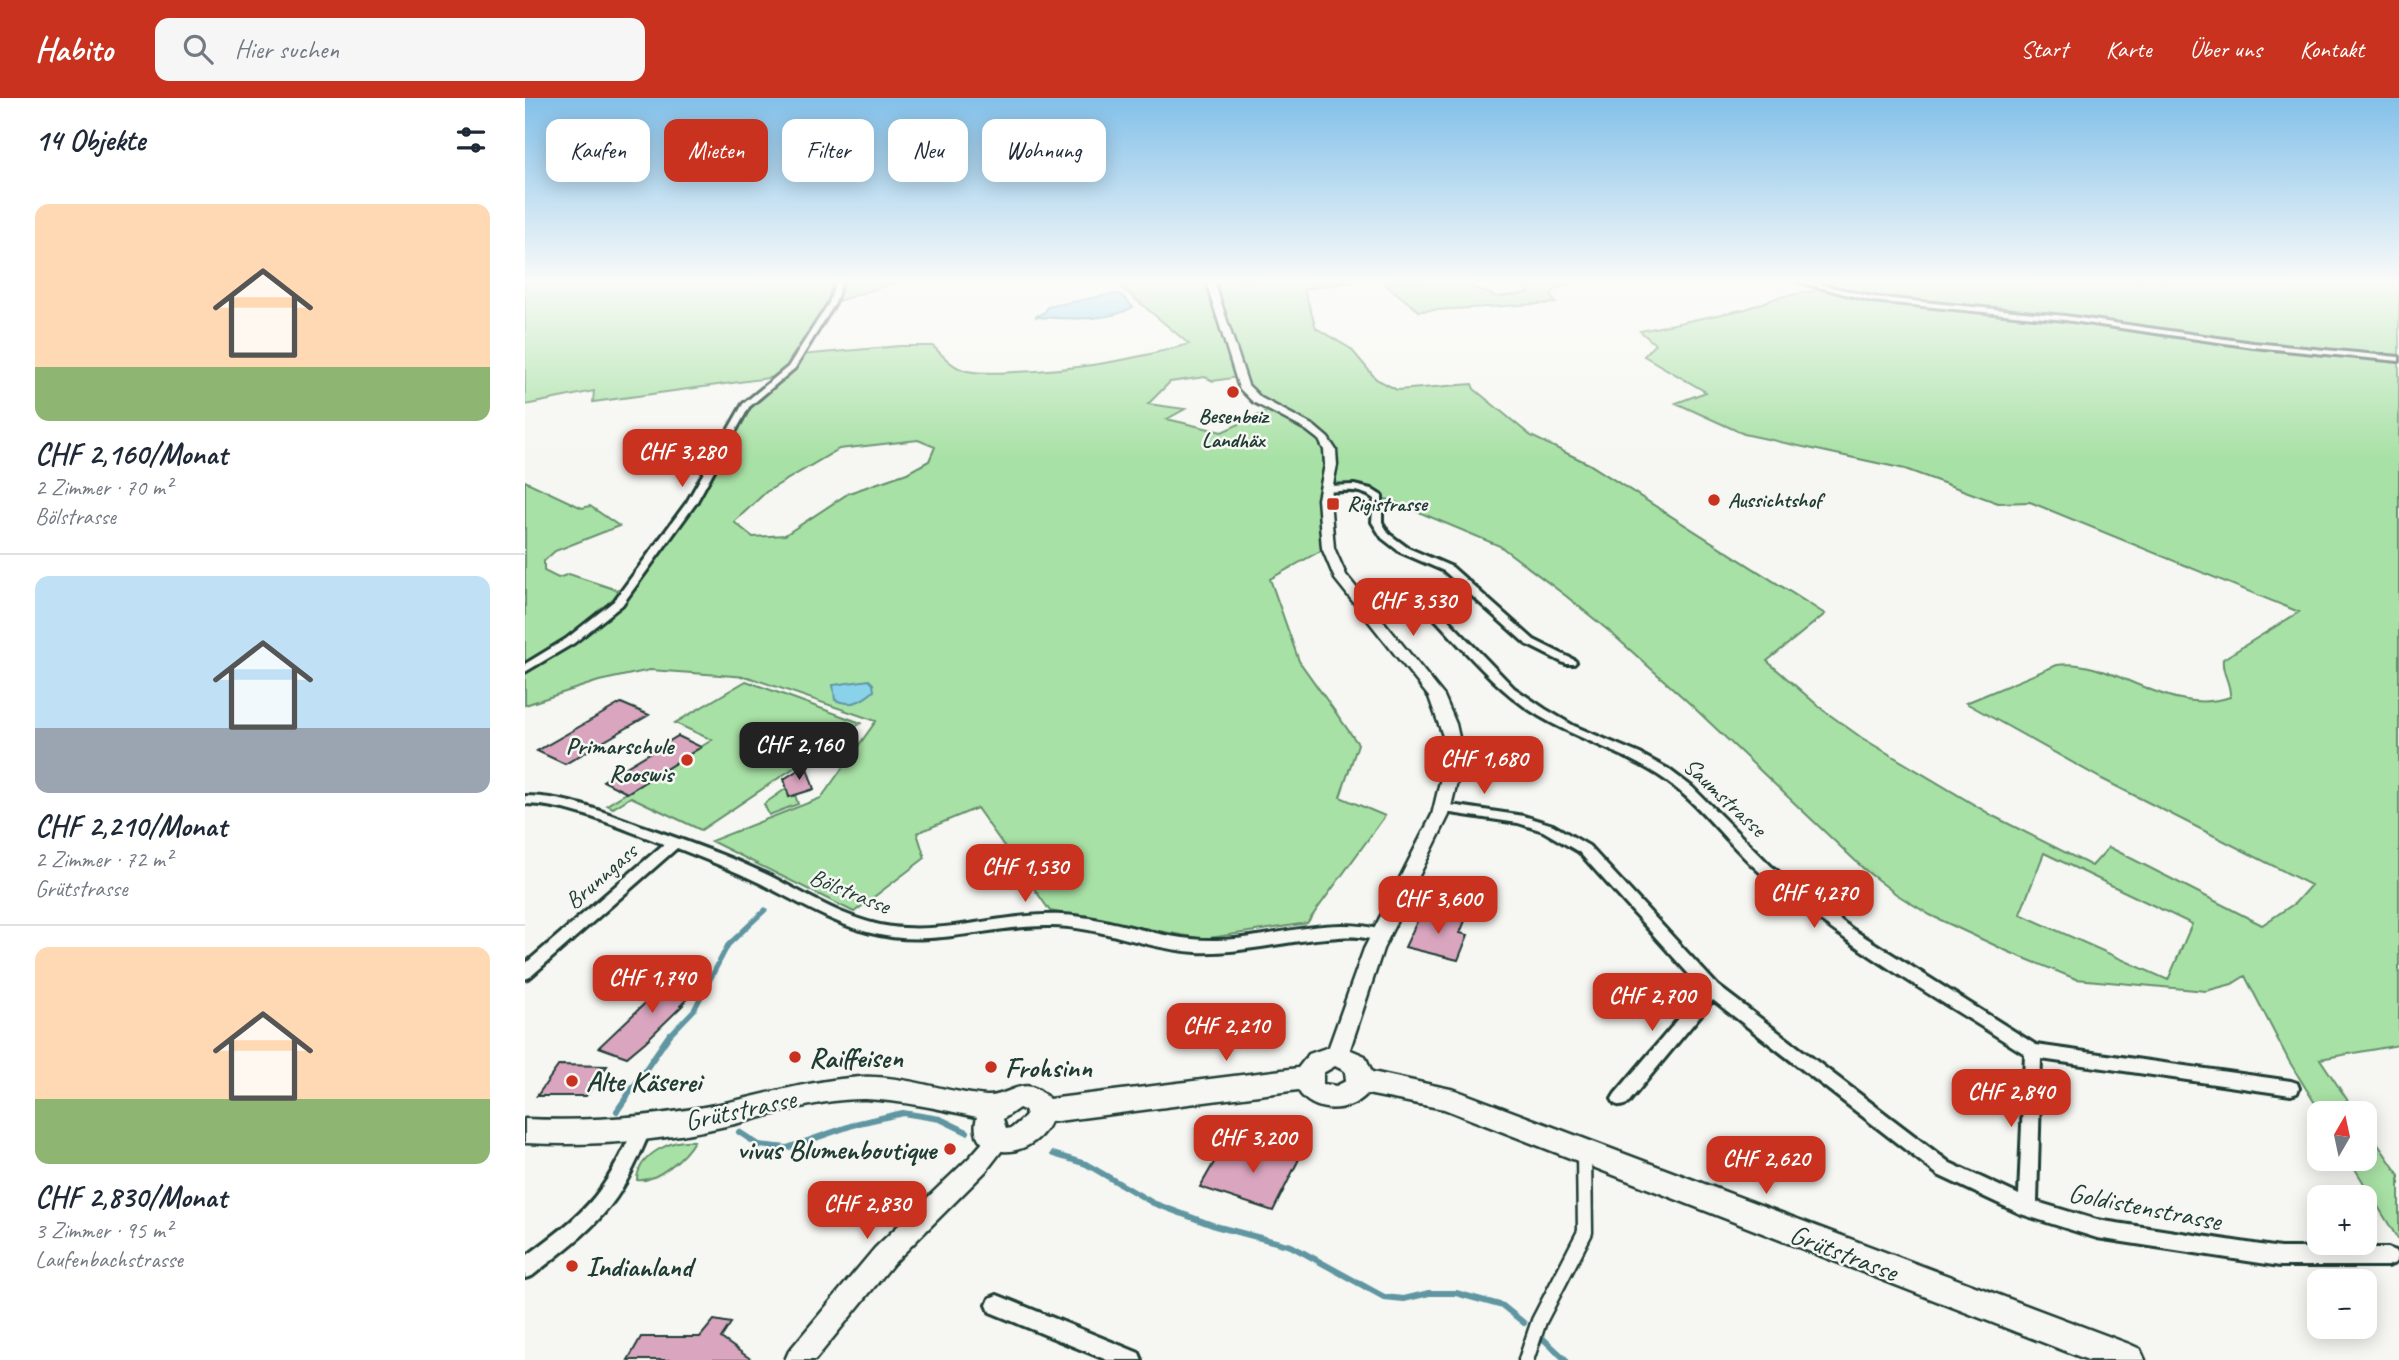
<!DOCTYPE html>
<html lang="de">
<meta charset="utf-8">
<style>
body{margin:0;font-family:Caveat,sans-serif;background:#f6f6f7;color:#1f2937;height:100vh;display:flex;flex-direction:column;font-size:26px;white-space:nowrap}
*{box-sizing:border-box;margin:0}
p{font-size:23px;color:#747a83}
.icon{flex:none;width:38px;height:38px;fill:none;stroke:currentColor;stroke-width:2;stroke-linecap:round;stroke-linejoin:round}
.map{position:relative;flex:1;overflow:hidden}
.details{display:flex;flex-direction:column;background:#fff;width:525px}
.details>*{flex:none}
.banner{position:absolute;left:21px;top:21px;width:665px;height:63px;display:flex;gap:14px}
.needle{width:46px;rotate:9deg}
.buttons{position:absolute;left:1782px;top:1003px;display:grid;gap:14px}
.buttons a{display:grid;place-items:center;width:70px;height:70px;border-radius:14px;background:#fff;box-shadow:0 4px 18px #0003;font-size:35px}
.price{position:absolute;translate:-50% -60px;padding:0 16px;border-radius:14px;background:#c8321e;color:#fff;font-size:23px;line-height:46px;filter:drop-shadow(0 2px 4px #0008)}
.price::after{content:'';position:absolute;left:50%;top:42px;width:21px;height:16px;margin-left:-10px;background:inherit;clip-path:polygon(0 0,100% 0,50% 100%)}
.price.active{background:#222;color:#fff}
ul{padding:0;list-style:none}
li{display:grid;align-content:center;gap:14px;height:371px;padding:0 35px}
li+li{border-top:2px solid #e0e1e3}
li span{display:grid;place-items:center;height:217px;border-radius:14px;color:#555}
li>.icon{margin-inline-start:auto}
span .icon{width:126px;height:126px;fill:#fffc;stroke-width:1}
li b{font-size:30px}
h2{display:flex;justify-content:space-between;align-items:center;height:84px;padding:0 35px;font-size:30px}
.tag{padding:0 24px;border-radius:14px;background:#fff;box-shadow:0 4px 18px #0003;font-size:24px;line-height:63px}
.tag.active{background:#c8321e;color:#fff}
header{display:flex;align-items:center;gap:42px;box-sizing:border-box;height:98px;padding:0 35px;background:#c8321e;color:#fff}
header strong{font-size:33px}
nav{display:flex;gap:38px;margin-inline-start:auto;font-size:24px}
.search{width:490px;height:63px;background:#f6f6f7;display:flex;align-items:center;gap:18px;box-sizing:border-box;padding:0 24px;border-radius:14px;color:#747a83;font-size:26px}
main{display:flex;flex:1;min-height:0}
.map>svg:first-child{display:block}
.green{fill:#a8e1a5;stroke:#648f6c;stroke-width:2;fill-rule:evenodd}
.water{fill:#89d2ea;stroke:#5f96a1;stroke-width:2}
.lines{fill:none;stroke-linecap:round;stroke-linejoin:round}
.stream-far1{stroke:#5f96a1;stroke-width:5}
.stream{stroke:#5f96a1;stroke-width:6}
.building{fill:#daa5bf;stroke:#1f3d34;stroke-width:2}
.pedestrian-casing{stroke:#1f3d34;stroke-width:19}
.minor-casing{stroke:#1f3d34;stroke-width:6}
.tertiary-casing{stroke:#1f3d34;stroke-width:5}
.secondary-casing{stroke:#1f3d34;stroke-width:5}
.pedestrian{stroke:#f6f6f2;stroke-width:14}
.minor{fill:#f6f6f2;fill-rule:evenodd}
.tertiary{fill:#f6f6f2;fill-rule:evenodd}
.secondary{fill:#f6f6f2;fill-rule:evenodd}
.poi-dot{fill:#c8321e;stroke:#f6f6f2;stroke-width:2.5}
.labels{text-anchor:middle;stroke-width:5;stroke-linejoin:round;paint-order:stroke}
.far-poi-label{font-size:21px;font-weight:bold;fill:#1f3d34;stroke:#f6f6f2;text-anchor:start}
.poi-label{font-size:24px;font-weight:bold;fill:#1f3d34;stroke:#f6f6f2;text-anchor:end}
.street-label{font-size:24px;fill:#1f3d34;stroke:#f6f6f2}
.near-poi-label{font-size:28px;font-weight:bold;fill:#1f3d34;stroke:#f6f6f2;text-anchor:start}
.near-street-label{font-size:28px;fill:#1f3d34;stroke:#f6f6f2}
</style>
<header>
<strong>Habito</strong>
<div class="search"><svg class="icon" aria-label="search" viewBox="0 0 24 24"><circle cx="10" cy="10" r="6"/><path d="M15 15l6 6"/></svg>Hier suchen</div>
<nav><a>Start</a><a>Karte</a><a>Über uns</a><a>Kontakt</a></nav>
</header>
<main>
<section class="details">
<h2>14 Objekte<svg class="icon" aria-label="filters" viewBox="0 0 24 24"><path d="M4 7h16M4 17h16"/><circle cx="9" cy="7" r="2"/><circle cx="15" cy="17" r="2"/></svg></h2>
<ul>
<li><span style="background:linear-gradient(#ffd9b3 75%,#8fb573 0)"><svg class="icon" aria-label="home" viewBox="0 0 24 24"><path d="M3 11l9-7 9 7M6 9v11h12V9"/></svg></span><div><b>CHF 2,160/Monat</b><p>2 Zimmer · 70 m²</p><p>Bölstrasse</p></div></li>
<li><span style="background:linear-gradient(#bfe0f5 70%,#9aa5b1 0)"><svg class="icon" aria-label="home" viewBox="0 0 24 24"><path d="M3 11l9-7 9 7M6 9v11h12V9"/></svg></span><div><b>CHF 2,210/Monat</b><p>2 Zimmer · 72 m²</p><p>Grütstrasse</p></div></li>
<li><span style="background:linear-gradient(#ffd9b3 70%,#8fb573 0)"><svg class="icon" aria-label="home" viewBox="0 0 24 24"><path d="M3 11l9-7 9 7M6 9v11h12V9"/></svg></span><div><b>CHF 2,830/Monat</b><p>3 Zimmer · 95 m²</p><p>Laufenbachstrasse</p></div></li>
</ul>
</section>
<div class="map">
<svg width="1874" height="1262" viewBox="0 0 1874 1262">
<rect width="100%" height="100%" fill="#f6f6f2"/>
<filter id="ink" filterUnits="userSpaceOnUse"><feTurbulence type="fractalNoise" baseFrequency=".0143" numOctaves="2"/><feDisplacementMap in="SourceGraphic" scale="14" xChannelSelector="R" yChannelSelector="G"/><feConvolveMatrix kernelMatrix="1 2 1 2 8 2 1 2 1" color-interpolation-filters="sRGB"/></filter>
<g filter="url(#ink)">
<path class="green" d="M0,183h374l-67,22 -32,52 100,-9h33c10,10 20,22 34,25 15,3 33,2 48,1 59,-2 118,-12 174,-28l-75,-63h243l-53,8 12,39 35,21 25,30 21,11 75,-6 2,5 57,47 58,28 236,150 -58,47 56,49 39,28 133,79 97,49 17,-19 153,78 33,-22 16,-18 -209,-106 -136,-76 91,-38c56,-8 109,53 173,32 1,-16 -9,-23 -7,-38l76,-47 -269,-110 -32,1 -93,-34 -161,-35 -68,-31 30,-11 -62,-36 11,-12 -15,-13 106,-22 33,-12 47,-8 -27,-8h600v764l-79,14 36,54h-35l-32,-52 -44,-85 -13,8 -26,7 -130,-12 -67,-27 -79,-37 -34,-21 -31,-24 -178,-169 -78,-70 -43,-35 -66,-50 -110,-46 -11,-2 -7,-7 -45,-1 4,55 -61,34 29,82 59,83 -18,53 45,19 -78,107 -104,16 -153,-28 -73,-103 -60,25 8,25 -71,54 -143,-71 110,-43 55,-77 -128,-44 -98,-7 -51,11 -74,24v-224l57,27 8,-2 29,20 -64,25 -11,10v10l14,7 11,-4 51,17h7l64,-88 55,-97 37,-30 -190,26 1,-11 -69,14zM680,279l8,4 25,-4 34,32 -50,23 -55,-13 18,-10 -37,-5 22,-22zM393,342l17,7 -6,14 -22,12 -58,20 -64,42 -32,2 -19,-15 32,-30 73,-43zM1519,755l148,71 -24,56 -148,-66z
M856,183h78l37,16 33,-4 -11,-12h61l-24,8 -4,7 5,7 -137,8z
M221,583l115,42 -160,107 -70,-33 -18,11 -6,-3 105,-65 -37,-17z
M262,690l2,9 6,-2 3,9 -29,11 -5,-11z
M1839,1026l35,51v66l-50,-82 15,-1z
M169,1043c-9,16 -38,42 -57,39 1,-25 35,-42 57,-39z"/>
<path class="water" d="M587,196l9,1 12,12c-26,16 -69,11 -98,10l10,-5 2,-5z
M344,582l4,4 1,7c-13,11 -23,16 -39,9l-2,-15z"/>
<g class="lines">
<path class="stream-far1" d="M144,938l25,-26 34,-65 37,-35"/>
<path class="stream" d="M92,1013l53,-77
M214,1034l20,13 28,3 72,-25 44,-10 37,6 27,13
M528,1056l33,10 67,39 62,23 76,20 93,51 20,2 25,-6h27l47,13 21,17
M1014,1237l27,25"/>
</g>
<path class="building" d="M96,605l28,12 -84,49 -28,-13z
M153,638l23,11 -74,46 -24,-12z
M281,667l8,24 -25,8 -5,-18z
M913,815l27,8 -5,12 8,2 -10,25 -53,-13 15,-32 15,4z
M154,873l23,7 -12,11 5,2 -14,14h2l-38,37 -18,15 -28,-10z
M34,967l48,1 -21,30h-49z
M748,1044l30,9 -30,60 -73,-24 24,-42 40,13z
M189,1222l17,3 -10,15 31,22h-124l13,-23h59z"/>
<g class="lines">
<g class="pedestrian-casing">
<path id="pedestrian" d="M1001,1262l13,-39 46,-89 -1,-79"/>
</g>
<g class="minor-casing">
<path id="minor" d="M311,183h6l-7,22 -40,65 -46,39 -53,96 -74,102 -48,38 -49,29v-8l41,-25 48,-38 73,-99 56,-98 45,-37 41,-64z
M1271,183h11l65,16 193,19 188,27 146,14v4l-146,-14 -188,-27 -193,-19z
M829,387l17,4 11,7v26l7,12 19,14 44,19 82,73 40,20 2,2 -2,2h-8l-40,-20 -82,-73 -44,-19 -18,-14 -10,-16 2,-23c-14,-11 -30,-8 -47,-7l-5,-3 5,-3z
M899,500l4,1 86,89 31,21 29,17 66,28 28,15 24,18 79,79 81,63 184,116 255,36 6,2 2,5 -2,5 -6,2 -250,-36 -4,143 60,18 183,28h108l7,3 3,6 -3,6 -7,3h-108l-183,-28 -76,-24 -83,-39 -225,-175 -86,104 -6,2 -6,-2 -3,-5 3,-5 88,-104 -124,-138 -36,-21 -25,-8 -74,-11 -7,-4 2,-3 5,-1 80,12 29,9 36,21 129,140 232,177 69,32 6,-141c-89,-57 -183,-110 -263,-180 -36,-31 -63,-73 -104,-99 -37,-24 -81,-36 -119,-59 -46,-28 -81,-74 -119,-113l-1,-2z
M0,698c39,0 76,15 112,28 45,16 90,31 133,52 39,20 78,45 122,51 57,7 112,-14 169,-12 53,2 102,27 156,25 55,-1 113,-26 168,-9l2,4 -2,4c-8,3 -17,-1 -26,-2 -10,-1 -21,0 -32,1 -43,3 -87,16 -131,14 -50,-3 -96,-26 -146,-26 -61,-1 -119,23 -179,7 -40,-10 -75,-32 -111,-50 -27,-13 -55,-24 -83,-35l-147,129 -5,2v-15l139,-120c-44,-16 -91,-39 -139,-40z
M117,1023l6,3 3,5c-12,27 -23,54 -41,77 -22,28 -51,48 -78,70l-7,2v-21c28,-21 57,-41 77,-70 14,-20 24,-42 34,-63z
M472,1197l142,58 3,7h-35l-117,-48 -3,-7 3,-7z"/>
</g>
<g class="tertiary-casing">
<path id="tertiary" d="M681,183h8l34,104 13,13 53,28 14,12 8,12 1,15 -7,34 4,49 12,27 98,121 12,28 4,18 1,23 -12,50 -66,134 -35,106 -4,6 -7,3 -7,-3 -4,-6 38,-106 68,-134 12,-50 -1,-29 -14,-39 -94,-118 -13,-31 -4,-49 7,-34 -1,-15 -5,-10 -13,-10 -53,-28 -14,-14z
M474,1032l8,3 3,7 -24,31 -93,93 -78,96h-30l4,-9 86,-103 95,-91 21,-24z"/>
</g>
<g class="secondary-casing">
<path id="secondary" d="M812,946l28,12 7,16 83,18 674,254 11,5 5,11h-57l-644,-251 -77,-15c-18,20 -55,20 -69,-4l-248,32c-20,43 -85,36 -73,-5 -37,-8 -73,-16 -111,-18 -48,-1 -98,18 -145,28 -65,15 -130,19 -196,16v-24c66,3 130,-2 195,-15 47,-10 93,-24 141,-27 43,-2 83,15 125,19 24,2 38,-25 63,3l249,-31 11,-14zM810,968l10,5 1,10 -10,5 -13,-2v-11zM494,1010l7,3 -1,6 -13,11 -6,1 -3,-10z"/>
</g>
<use href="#pedestrian" class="pedestrian"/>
<use href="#minor" class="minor"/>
<use href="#tertiary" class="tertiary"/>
<use href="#secondary" class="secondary"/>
</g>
</g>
<linearGradient id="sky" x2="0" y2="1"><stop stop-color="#82c0e9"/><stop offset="0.51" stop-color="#fbfbf9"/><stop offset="1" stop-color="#fbfbf9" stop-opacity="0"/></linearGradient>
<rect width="1874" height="360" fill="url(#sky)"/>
<g class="poi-dot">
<circle cx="708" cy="294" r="7"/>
<circle cx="1189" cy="402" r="7"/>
<rect x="801" y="399" width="14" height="14" rx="3.5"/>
<circle cx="162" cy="662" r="7"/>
<circle cx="270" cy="959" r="7"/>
<circle cx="466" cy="969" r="7"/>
<circle cx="47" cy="983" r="7"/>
<circle cx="425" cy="1051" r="7"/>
<circle cx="47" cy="1168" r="7"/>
</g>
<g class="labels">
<g class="far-poi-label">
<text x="708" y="325" text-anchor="middle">Besenbeiz<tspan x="708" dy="24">Landhäx</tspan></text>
<text x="1203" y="409">Aussichtshof</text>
<text x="822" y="413">Rigistrasse</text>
</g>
<g class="poi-label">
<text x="148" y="656">Primarschule<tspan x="148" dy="28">Rooswis</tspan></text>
</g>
<g class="street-label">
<text transform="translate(1200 699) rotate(43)" y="8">Saumstrasse</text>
<text transform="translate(76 778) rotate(-41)" y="8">Brunngass</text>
<text transform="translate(325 793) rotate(22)" y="8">Bölstrasse</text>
</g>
<g class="near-poi-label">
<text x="284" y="969">Raiffeisen</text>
<text x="480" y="979">Frohsinn</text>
<text x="61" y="993">Alte Käserei</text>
<text x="411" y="1061" text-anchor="end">vivus Blumenboutique</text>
<text x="61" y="1178">Indianland</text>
</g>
<g class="near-street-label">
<text transform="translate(215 1011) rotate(-12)" y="10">Grütstrasse</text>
<text transform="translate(1620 1108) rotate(11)" y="10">Goldistenstrasse</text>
<text transform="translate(1319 1154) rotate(21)" y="10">Grütstrasse</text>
</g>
</g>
</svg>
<div class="buttons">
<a><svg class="needle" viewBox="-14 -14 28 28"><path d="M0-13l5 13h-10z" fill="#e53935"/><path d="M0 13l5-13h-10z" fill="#747a83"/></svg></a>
<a>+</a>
<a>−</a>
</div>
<b class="price" style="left:157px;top:391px">CHF 3,280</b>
<b class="price" style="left:888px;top:540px">CHF 3,530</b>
<b class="price active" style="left:274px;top:684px">CHF 2,160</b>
<b class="price" style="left:959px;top:698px">CHF 1,680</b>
<b class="price" style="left:500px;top:806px">CHF 1,530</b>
<b class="price" style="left:1289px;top:832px">CHF 4,270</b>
<b class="price" style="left:913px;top:838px">CHF 3,600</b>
<b class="price" style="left:127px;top:917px">CHF 1,740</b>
<b class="price" style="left:1127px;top:935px">CHF 2,700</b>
<b class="price" style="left:701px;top:965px">CHF 2,210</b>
<b class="price" style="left:1486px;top:1031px">CHF 2,840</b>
<b class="price" style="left:728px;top:1077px">CHF 3,200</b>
<b class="price" style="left:1241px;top:1098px">CHF 2,620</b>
<b class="price" style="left:342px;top:1143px">CHF 2,830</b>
<div class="banner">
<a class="tag">Kaufen</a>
<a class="tag active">Mieten</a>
<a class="tag">Filter</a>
<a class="tag">Neu</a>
<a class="tag">Wohnung</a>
</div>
</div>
</main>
